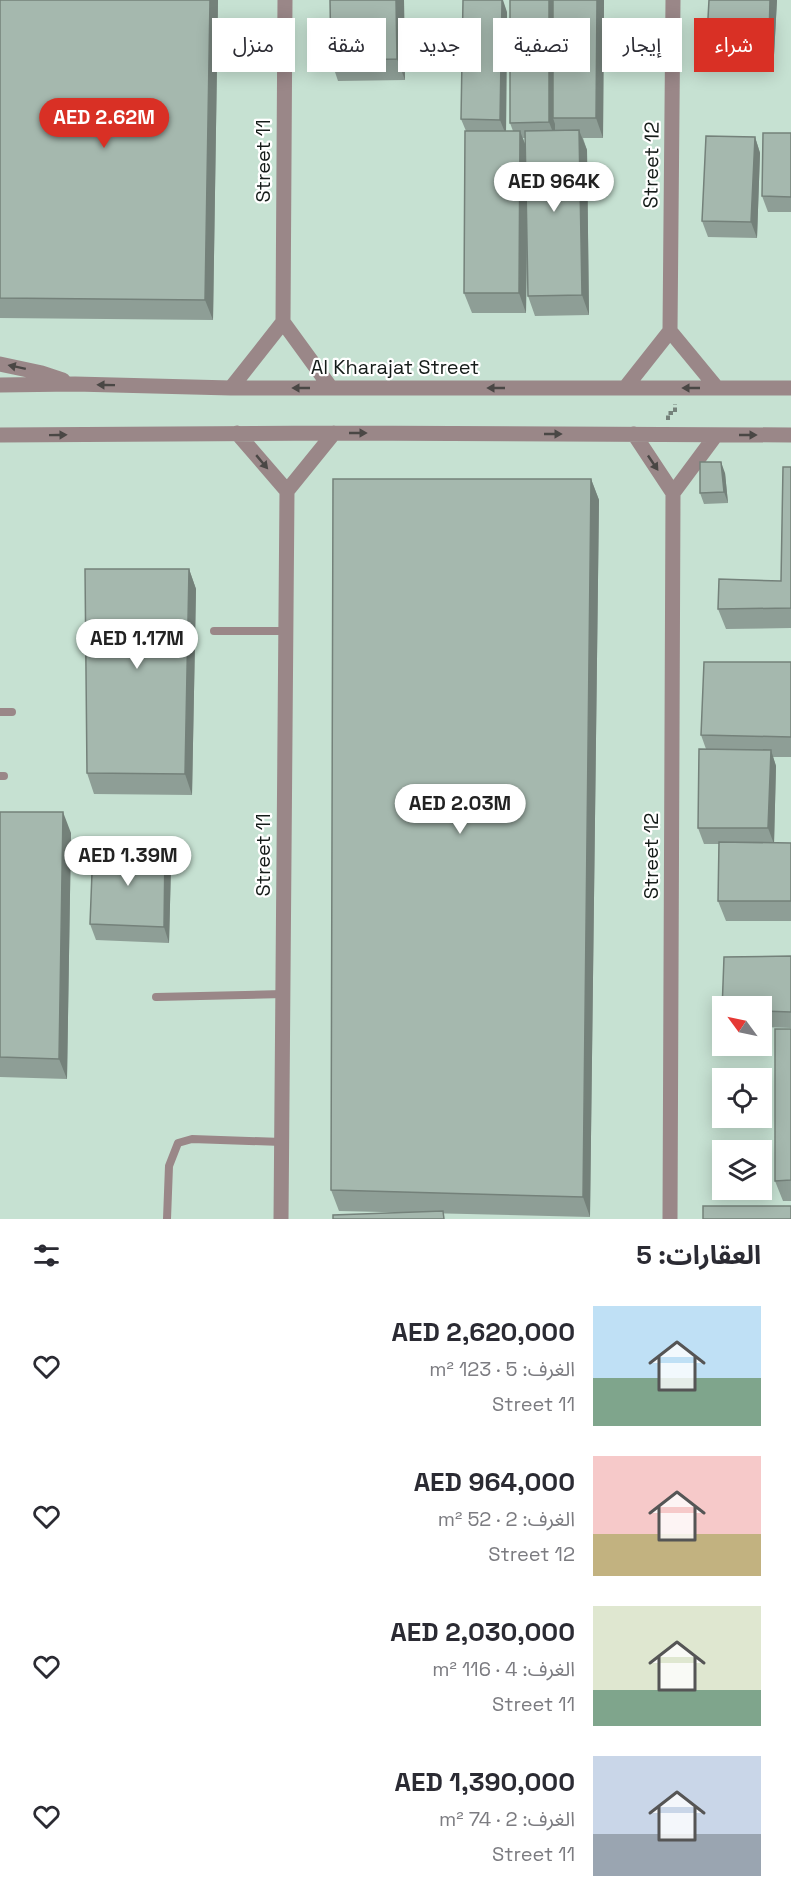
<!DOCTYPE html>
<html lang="ar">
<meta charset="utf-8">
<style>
body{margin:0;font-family:"Space Grotesk","Noto Sans Arabic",sans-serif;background:#f7f7f7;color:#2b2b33;direction:rtl;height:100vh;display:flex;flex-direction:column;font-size:22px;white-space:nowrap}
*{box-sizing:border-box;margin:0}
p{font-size:20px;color:#7c7c81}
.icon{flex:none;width:33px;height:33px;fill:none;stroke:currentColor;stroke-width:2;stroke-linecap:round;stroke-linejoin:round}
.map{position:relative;height:1219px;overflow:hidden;direction:ltr}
.side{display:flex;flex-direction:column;background:#fff;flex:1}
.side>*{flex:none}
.guide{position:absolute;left:18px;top:18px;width:756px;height:54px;direction:rtl;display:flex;gap:12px}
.needle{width:39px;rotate:303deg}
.fabs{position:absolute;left:712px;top:996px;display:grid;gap:12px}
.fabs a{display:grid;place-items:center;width:60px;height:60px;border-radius:0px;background:#fff;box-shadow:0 3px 15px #0003;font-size:30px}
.price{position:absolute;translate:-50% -51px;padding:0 14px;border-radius:21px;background:#fff;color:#222;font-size:20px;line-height:39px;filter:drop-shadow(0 2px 3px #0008)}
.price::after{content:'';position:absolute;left:50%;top:36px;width:18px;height:14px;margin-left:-9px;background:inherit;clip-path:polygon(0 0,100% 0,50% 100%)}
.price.on{background:#d93025;color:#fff}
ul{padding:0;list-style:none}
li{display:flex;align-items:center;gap:18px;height:150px;padding:0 30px}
li span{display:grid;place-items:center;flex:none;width:168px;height:120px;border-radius:0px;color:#555}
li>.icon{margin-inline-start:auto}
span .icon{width:72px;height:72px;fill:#fffc;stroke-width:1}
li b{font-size:26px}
h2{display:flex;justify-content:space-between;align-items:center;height:72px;padding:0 30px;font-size:26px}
.chip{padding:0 21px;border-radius:0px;background:#fff;box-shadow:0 3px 15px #0003;font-size:21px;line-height:54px}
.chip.on{background:#d93025;color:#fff}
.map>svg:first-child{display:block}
.built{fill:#c6e1d2;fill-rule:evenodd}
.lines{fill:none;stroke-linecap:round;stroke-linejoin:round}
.path{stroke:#75827b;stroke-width:4;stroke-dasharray:4.5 3;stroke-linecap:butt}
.lane{stroke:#9a8788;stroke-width:8}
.street{stroke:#9a8788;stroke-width:15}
.wall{fill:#8e9e96;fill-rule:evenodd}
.shaded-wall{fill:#74817a}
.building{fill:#a5b8ae;stroke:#74817a;stroke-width:1.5}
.oneway{fill:#4a4745}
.labels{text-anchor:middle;stroke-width:4.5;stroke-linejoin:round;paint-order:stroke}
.street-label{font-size:20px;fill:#151c19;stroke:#fff}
</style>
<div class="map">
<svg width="791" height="1219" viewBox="0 0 791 1219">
<rect width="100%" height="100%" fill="#d7eadf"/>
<path class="built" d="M0,0h791v1219h-791zM723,1006h39v40h-39zM723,1078h39v40h-39zM723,1150h39v40h-39z"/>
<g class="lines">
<path class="path" d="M668,420v-7h7v-9"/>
<path class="lane" d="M214,631h72
M0,712h12
M0,776h4
M156,997l127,-3
M167,1219l2,-53 9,-23 14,-4 90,3"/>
<path class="street" d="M285,0l-2,322 48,66
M670,331l47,57
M0,364l42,9 21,7
M0,385l75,-1 156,4h560
M231,388l52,-66
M625,388l45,-57 3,-331
M237,433l50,58
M634,434l39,59 -3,726
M0,435l334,-2 457,2
M673,493l43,-58
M281,1219l6,-728 47,-58"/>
</g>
<path class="wall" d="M0,0h218l-5,320 -213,-2z
M330,0h74l1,80 -67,1 -7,-21z
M510,0h94l-1,138h-20l4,12 2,165 -54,1 -7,-20 -1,-59 -1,76h-54l-8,-20 2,-162 -5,-12 46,-107 -1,119h7l-3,-8zM523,138h3v9z
M709,0h68l-3,55 -61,-3 -6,-16z
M791,133v79h-23l-6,-16z
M755,137l5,16 -3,85 -49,-1 -6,-16z
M791,467v161l-65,1 -8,-20 63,-28z
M725,473l3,30 -24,1 -4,-11z
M591,479l8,21 -9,717 -251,-6 -8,-21z
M189,569l7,20 -4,206 -98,-1 -7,-21z
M791,662v95h-18l3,9 -2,77h17v78h-65l-8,-20 1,-57h-15l-6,-16 8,-79 -5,-14z
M0,812l71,21 -4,246 -67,-2z
M171,866l-2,77 -73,-3 -6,-16z
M791,956v72l-29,-1v-21h-39v8l-1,-3 2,-54z
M791,1029v172h-8l-8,-20z"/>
<path class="shaded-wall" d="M210,0h8l-5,320 -8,-20z
M396,0h8l1,80 -8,-21z
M502,0h1l4,12 -1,123 -6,-15z
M549,0h6l-2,118 2,6v14l-6,-16z
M597,0h7l-1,138 -7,-20z
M770,0h7l-3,55 -5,-16z
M579,130l8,20 2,165 -7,-20z
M520,131l8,21 -2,161 -7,-20z
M755,137l5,16 -3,85 -6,-16z
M721,462l4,11 3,30 -4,-11z
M591,479l8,21 -9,717 -7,-20z
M189,569l7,20 -4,206 -7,-21z
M771,750l5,16 -2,78 -6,-16z
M63,812l8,21 -4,246 -8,-20z
M165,850l6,16 -2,77 -5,-16z"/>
<path class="building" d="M0,0h210l-5,300 -205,-2z
M330,0h66l1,59 -66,1z
M463,0h39l-2,120 -39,-1z
M510,0h39v122l-39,1z
M553,0h44l-1,118h-43z
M709,0h61l-1,39 -62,-3z
M579,130l3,165 -54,1 -3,-165z
M465,131h55l-1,162h-55z
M763,133h28v64l-29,-1z
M706,136l49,1 -4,85 -49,-1z
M700,462h21l3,30 -24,1z
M783,467h8v141l-73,1 1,-30 62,2z
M333,479h258l-8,718 -252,-7z
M85,569h104l-4,205 -98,-1z
M704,662h87v75l-90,-2z
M699,749l72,1 -3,78h-70z
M0,812h63l-4,247 -59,-2z
M719,842l72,1v58h-73z
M93,847l72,3 -1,77 -74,-3z
M791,956v56l-29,-1v-5h-39v5h-1l2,-54z
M775,1029h16v151l-16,1z
M703,1206h88v13h-88z
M443,1211l1,8h-111v-4z"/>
<defs><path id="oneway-solid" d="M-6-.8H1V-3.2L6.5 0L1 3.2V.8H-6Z" transform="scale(1.5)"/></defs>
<g class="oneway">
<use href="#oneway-solid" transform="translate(17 367) rotate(-168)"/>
<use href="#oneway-solid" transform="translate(106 385) rotate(-179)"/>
<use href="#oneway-solid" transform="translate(301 388) rotate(-180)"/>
<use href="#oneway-solid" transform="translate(496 388) rotate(-180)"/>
<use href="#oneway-solid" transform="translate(691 388) rotate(-180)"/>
<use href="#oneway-solid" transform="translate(358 433)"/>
<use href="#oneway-solid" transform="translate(553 434)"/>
<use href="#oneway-solid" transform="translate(58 435) rotate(-1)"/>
<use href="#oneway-solid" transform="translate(748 435)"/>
<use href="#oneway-solid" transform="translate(262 462) rotate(50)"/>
<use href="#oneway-solid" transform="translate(653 463) rotate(56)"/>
</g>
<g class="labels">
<g class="street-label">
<text transform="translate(263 161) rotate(-90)" y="7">Street 11</text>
<text transform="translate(651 165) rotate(-89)" y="7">Street 12</text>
<text x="395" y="374">Al Kharajat Street</text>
<text transform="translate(263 855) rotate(-90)" y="7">Street 11</text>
<text transform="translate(651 856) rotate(-90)" y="7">Street 12</text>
</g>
</g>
</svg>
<div class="fabs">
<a><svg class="needle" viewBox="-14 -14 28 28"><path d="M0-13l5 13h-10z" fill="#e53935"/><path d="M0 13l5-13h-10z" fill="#7c7c81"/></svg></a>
<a><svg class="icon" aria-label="locate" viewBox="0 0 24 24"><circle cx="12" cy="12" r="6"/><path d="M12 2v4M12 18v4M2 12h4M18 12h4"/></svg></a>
<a><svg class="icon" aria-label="layers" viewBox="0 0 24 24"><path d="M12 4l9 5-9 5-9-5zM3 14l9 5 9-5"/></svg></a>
</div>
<b class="price on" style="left:104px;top:149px">AED 2.62M</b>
<b class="price" style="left:554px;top:213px">AED 964K</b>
<b class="price" style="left:137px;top:670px">AED 1.17M</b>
<b class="price" style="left:460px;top:835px">AED 2.03M</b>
<b class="price" style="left:128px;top:887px">AED 1.39M</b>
<div class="guide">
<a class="chip on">شراء</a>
<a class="chip">إيجار</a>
<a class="chip">تصفية</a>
<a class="chip">جديد</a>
<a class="chip">شقة</a>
<a class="chip">منزل</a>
</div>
</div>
<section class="side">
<h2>العقارات: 5<svg class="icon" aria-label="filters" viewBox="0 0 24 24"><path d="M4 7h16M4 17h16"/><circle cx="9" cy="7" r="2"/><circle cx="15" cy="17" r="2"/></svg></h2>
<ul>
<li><span style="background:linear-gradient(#bfe0f5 60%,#7fa58c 0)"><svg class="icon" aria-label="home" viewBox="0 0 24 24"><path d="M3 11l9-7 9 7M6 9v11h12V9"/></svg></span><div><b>AED 2,620,000</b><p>الغرف: 5 · 123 m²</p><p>Street 11</p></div><svg class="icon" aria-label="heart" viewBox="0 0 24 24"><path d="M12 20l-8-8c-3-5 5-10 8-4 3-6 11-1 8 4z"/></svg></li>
<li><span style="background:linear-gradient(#f6c9c9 65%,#c2b280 0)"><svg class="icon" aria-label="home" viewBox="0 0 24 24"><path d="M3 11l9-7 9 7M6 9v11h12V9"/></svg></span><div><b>AED 964,000</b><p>الغرف: 2 · 52 m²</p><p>Street 12</p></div><svg class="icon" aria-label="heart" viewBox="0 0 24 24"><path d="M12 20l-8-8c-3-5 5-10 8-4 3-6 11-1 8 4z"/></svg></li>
<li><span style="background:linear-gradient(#dfe7d0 70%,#7fa58c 0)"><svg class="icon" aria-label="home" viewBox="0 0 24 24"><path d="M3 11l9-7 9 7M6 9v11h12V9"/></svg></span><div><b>AED 2,030,000</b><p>الغرف: 4 · 116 m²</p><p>Street 11</p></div><svg class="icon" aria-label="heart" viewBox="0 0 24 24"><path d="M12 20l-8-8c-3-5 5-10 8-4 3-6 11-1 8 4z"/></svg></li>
<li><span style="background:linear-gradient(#c9d6e8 65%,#9aa5b1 0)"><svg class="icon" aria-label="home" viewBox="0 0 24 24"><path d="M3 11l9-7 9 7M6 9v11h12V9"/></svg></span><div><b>AED 1,390,000</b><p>الغرف: 2 · 74 m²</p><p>Street 11</p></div><svg class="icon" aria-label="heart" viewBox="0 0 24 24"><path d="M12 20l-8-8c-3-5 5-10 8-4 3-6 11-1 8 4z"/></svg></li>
</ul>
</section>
